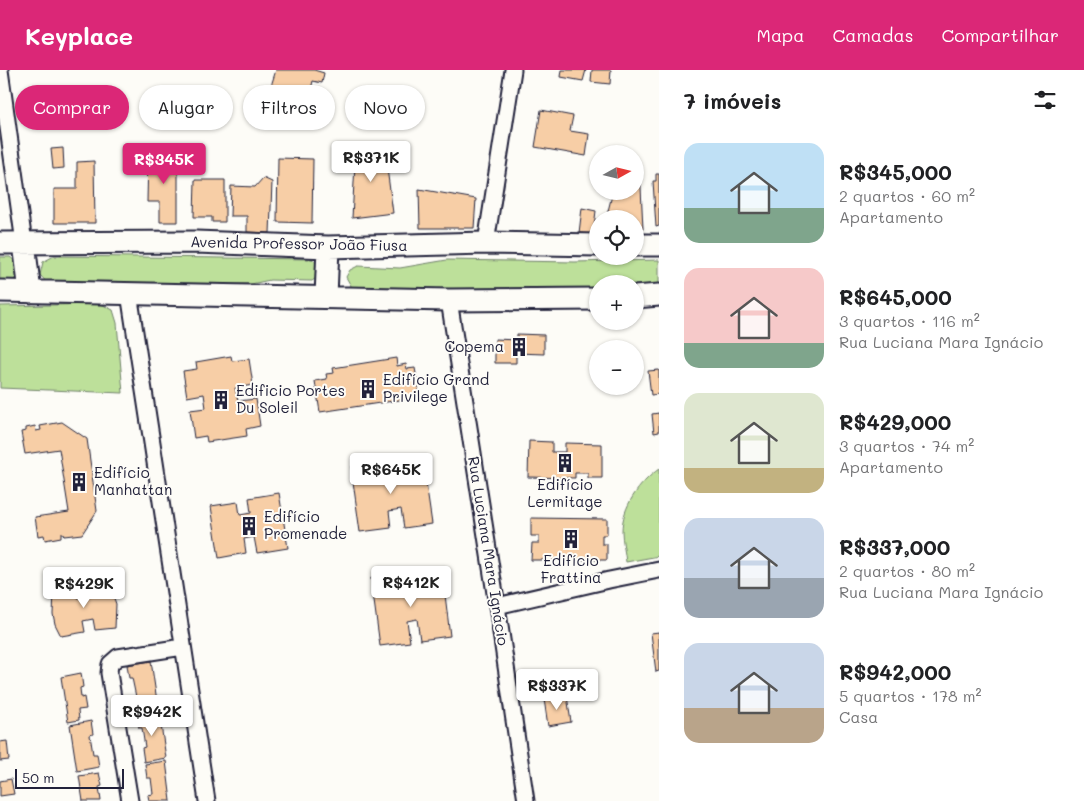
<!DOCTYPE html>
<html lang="pt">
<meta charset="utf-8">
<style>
body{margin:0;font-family:Mali,sans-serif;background:#f2f2f2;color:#202124;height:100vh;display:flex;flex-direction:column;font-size:19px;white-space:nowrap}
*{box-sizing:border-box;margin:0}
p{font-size:16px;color:#757577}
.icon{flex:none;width:28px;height:28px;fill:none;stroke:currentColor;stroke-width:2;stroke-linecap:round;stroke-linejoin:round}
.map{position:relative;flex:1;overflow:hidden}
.side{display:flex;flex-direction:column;background:#fff;width:425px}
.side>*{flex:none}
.banner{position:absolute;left:15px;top:15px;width:475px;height:45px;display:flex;gap:10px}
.needle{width:32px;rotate:82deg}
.fabs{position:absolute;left:589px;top:75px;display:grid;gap:10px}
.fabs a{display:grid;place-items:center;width:55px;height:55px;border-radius:50%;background:#fff;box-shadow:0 1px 4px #0004;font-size:25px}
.scale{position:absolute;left:15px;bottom:12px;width:109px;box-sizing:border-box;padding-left:5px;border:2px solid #22223b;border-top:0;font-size:14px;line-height:18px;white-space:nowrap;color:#22223b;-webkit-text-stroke:4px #fdfcf7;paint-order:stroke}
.price{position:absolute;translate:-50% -42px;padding:0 11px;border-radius:5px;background:#fff;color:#222;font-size:16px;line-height:32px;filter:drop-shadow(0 1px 2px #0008)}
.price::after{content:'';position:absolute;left:50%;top:30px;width:15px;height:11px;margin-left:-8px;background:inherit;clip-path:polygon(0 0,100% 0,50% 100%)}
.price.current{background:#db2777;color:#fff}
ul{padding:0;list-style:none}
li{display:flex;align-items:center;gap:15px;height:125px;padding:0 25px}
li span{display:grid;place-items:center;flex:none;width:140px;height:100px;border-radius:15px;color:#555}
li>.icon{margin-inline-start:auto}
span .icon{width:60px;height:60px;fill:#fffc;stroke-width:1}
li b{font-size:21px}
h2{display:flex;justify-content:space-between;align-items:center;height:60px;padding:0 25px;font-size:21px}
.chip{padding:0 18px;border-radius:22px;background:#fff;box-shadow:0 1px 4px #0004;font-size:18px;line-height:45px}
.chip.current{background:#db2777;color:#fff}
header{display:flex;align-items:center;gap:30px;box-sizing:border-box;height:70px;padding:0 25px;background:#db2777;color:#fff}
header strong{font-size:24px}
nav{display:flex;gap:28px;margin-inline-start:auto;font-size:18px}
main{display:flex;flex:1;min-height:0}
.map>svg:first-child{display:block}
.green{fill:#bde09a;stroke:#70816a}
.building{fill:#f7cea6;stroke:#22223b}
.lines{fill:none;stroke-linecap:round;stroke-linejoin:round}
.minor-casing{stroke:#22223b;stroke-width:19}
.secondary-casing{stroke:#22223b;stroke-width:25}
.minor{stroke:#fdfcf7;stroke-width:15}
.secondary{stroke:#fdfcf7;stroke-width:21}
.labels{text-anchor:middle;stroke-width:4;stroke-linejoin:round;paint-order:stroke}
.street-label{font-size:15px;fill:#22223b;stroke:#fdfcf7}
.poi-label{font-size:15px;fill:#22223b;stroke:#fdfcf7;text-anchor:start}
</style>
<header>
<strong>Keyplace</strong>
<nav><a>Mapa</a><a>Camadas</a><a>Compartilhar</a></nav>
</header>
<main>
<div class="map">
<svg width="659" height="731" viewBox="0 0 659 731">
<rect width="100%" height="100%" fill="#fdfcf7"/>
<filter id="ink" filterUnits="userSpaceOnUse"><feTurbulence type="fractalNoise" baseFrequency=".02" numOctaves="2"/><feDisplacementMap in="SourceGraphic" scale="10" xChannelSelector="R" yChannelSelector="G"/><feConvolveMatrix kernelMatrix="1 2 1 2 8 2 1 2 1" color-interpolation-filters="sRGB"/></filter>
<g filter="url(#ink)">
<path class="green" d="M54,186l258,3 7,5v12l-7,5 -42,-1 -19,4 -201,2 -10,-11 3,-13z
M0,187h10l10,8 -1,19 -19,3z
M447,190l128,2 84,-2v28l-24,2v-6h-37l-1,6h-240l-6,-4 -5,-9 4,-7 8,-4 42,2z
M101,234l12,6 4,13 6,70 -123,-5v-82z
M659,399v87l-33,6c-1,-10 -4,-21 -4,-31 0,-24 17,-48 37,-62z"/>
<path class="building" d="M276,0h38l10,3 -2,10 -9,-2 -4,16 -38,-11z
M562,0h24l-3,11 -22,-4z
M592,0h19l-1,14 -19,-2z
M541,40l32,6 -3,15 19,3 -3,22 -51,-9z
M384,76l9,67 -41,5 4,-71z
M63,78l1,20 -11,1 -2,-20z
M122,79h16v22h-15z
M148,85h30v67h-18v-20h-13z
M278,88l35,1 -1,64 -35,-1z
M94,91l1,62h-41v-34h23v-27z
M635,97h5l3,62 -8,1v-11h-29l7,-28h22z
M656,104h3v52l-3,1 -3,-46h3z
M263,108l9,4 -2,51 -23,-1v-16h-17l1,-30 24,1z
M195,110h30v42h-13v-5h-18z
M419,119l57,10 -2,29h-54z
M582,138l14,3 -3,23 -14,-1z
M517,264l27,1v19l-28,-1v10h-21v-24l22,1z
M231,286l1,5 17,-2 4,26 -18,3 3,13 18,-2 4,27 -14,3 1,7 -40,6 -1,-6 -12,2 -4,-28 16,-2 -2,-14 -17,3 -4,-26 14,-2 -1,-7z
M396,288l1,8 9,-2 1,5 8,-1 5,29 -100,15 -5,-31 12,-2 -1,-5 8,-1 -1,-5z
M659,300v24l-8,1 -3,-24z
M659,343v19l-5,1 -2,-19z
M62,352l25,17 10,72 -15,23 -18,2 -1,-3h-2v4l-16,3 -1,-5 -6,1 -3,-19 34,-5 -10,-63 -34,5 -4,-22 5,-1v-3l9,-2 1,5 5,-1 -1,-4z
M529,371l23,1v10h13v-9l37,1v34h-14v-5h-13v5l-47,-1z
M422,386l10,68 -28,4 -3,-19 -12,2 2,17 -31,4 -9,-65 31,-5 3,21 13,-2 -2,-21z
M279,423l9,55 -31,5 -3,-16 -10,2 2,14 -27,5 -8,-52 27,-4 2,13 11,-2 -2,-15z
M531,448l76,1v16h-5v9h5v16h-76l1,-17h7v-7h-8z
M442,500l8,66 -30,4 -3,-21 -10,2 3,21 -30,4 -9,-68 30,-3 3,21 10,-2 -3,-20z
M108,511l8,23 -1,24 -20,2 -2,-11 -10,2 2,11 -24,4 -6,-12 -2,-10 1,-23 22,-4 2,11 11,-2 -2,-11z
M659,562v39l-3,1 -5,-39z
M151,591l7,47 -24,3 -2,-13 4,-1 -4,-19h-3l-2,-13z
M81,603l2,14 -3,1 1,10 3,-1 2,12 -8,1 1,10 -11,2 -7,-45z
M567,626l4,26 -23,4 -4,-27z
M159,642l7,46 -22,4 -2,-14 3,-1 -3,-19h-3l-2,-13z
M91,651l2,13 -3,1 3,19h4l2,13 -22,4 -7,-46z
M7,671l2,19 -9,1v-19z
M166,691l5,40h-22l-1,-6 5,-1 -2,-16h-4l-2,-14z
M99,703l3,13 -3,1 2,14h-18l-4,-25z
M11,709l3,15 -14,2v-15z"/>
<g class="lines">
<g class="minor-casing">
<path id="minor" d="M0,0l24,173
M486,173l27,-173
M129,223l78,508
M449,230l48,306 29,195
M497,536l112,-26 50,-10
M130,731l-21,-128 1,-9 8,-7 65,-10"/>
</g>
<g class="secondary-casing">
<path id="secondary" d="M0,173l196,-1 132,5 158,-4 112,2
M24,173l6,49
M635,175h24
M0,221l449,9 149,-1
M326,227l2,-50
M635,227l24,-2"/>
</g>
<use href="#minor" class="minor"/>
<use href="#secondary" class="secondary"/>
</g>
</g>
<defs>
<g id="building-bare" transform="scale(1.5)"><path d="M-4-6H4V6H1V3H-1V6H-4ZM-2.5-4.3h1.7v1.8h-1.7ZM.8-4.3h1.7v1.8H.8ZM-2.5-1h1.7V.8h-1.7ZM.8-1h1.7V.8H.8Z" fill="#22223b" stroke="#fdfcf7" stroke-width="2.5" paint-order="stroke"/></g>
</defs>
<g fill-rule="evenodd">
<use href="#building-bare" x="519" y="277"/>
<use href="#building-bare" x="368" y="319"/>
<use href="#building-bare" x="221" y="330"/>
<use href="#building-bare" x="565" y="393"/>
<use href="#building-bare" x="79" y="412"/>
<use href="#building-bare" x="249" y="456"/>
<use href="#building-bare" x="571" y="469"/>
</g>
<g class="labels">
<g class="street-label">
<text transform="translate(299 174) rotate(1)" y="5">Avenida Professor João Fiusa</text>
<text transform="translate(488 481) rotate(81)" y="5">Rua Luciana Mara Ignácio</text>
</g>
<g class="poi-label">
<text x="504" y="282" text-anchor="end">Copema</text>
<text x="383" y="315">Edifício Grand<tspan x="383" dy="17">Privilege</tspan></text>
<text x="236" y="326">Edificio Portes<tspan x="236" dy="17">Du Soleil</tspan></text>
<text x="94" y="408">Edifício<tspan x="94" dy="17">Manhattan</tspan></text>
<text x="565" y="420" text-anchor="middle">Edifício<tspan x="565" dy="17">Lermitage</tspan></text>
<text x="264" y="452">Edifício<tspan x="264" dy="17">Promenade</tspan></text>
<text x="571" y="496" text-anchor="middle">Edifício<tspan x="571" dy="17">Frattina</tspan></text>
</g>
</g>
</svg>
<div class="fabs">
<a><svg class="needle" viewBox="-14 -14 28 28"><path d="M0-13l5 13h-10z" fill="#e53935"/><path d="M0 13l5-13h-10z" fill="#757577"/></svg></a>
<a><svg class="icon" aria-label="locate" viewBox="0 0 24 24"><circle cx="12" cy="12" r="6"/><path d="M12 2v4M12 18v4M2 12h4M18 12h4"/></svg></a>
<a>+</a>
<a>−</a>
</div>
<div class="scale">50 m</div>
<b class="price" style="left:371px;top:113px">R$371K</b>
<b class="price current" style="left:164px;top:115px">R$345K</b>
<b class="price" style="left:391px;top:425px">R$645K</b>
<b class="price" style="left:411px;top:538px">R$412K</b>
<b class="price" style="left:84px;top:539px">R$429K</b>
<b class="price" style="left:557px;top:641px">R$337K</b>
<b class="price" style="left:152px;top:667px">R$942K</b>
<div class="banner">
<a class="chip current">Comprar</a>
<a class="chip">Alugar</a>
<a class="chip">Filtros</a>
<a class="chip">Novo</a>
</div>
</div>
<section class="side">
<h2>7 imóveis<svg class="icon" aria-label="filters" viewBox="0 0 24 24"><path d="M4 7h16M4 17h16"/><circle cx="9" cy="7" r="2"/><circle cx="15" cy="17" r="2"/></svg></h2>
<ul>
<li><span style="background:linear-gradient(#bfe0f5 65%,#7fa58c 0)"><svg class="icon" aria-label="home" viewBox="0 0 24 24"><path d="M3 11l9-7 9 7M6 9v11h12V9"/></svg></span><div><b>R$345,000</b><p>2 quartos · 60 m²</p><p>Apartamento</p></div></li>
<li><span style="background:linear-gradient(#f6c9c9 75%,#7fa58c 0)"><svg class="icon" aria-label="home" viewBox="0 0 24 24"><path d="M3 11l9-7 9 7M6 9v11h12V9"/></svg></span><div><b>R$645,000</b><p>3 quartos · 116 m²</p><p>Rua Luciana Mara Ignácio</p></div></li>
<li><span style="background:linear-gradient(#dfe7d0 75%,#c2b280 0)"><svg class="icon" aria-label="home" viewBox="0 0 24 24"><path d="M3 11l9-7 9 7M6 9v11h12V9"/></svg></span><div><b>R$429,000</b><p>3 quartos · 74 m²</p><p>Apartamento</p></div></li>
<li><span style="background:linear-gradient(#c9d6e8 60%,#9aa5b1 0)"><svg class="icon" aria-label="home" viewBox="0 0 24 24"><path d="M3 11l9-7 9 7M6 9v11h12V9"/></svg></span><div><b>R$337,000</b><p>2 quartos · 80 m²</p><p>Rua Luciana Mara Ignácio</p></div></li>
<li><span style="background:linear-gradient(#c9d6e8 65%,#b9a48a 0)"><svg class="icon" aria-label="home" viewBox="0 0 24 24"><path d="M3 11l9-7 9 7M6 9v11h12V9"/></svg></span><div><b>R$942,000</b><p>5 quartos · 178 m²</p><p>Casa</p></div></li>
</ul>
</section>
</main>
